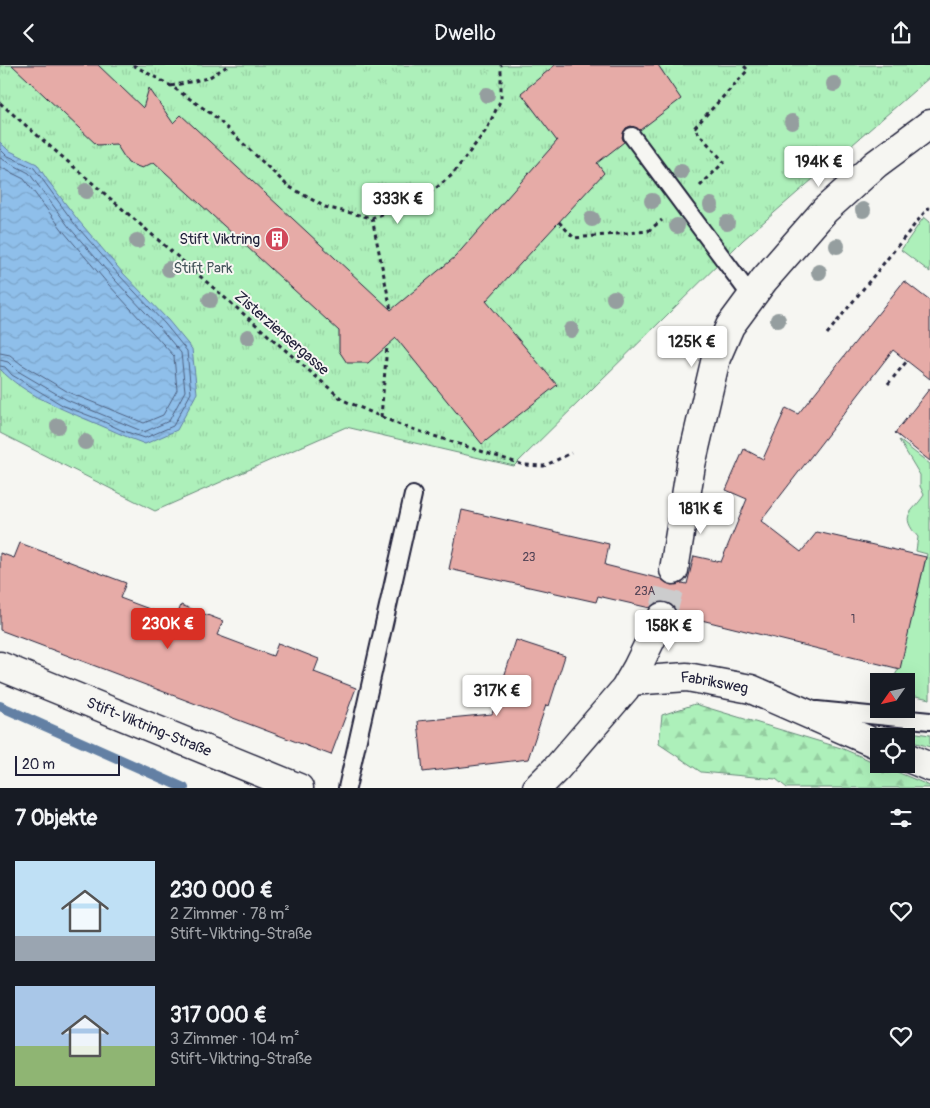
<!DOCTYPE html>
<html lang="de">
<meta charset="utf-8">
<style>
body{margin:0;font-family:Pangolin,sans-serif;background:#242831;color:#f1f3f6;height:100vh;display:flex;flex-direction:column;font-size:19px;white-space:nowrap}
*{box-sizing:border-box;margin:0}
p{font-size:16px;color:#9ea1a6}
.icon{flex:none;width:28px;height:28px;fill:none;stroke:currentColor;stroke-width:2;stroke-linecap:round;stroke-linejoin:round}
.map{position:relative;height:723px;overflow:hidden}
.panel{display:flex;flex-direction:column;background:#171b24;flex:1}
.panel>*{flex:none}
.needle{width:32px;rotate:236deg}
.fabs{position:absolute;left:870px;top:608px;display:grid;gap:10px}
.fabs a{display:grid;place-items:center;width:45px;height:45px;border-radius:0px;background:#171b24;box-shadow:0 5px 20px #0002;font-size:25px}
.scale{position:absolute;left:15px;bottom:12px;width:105px;box-sizing:border-box;padding-left:5px;border:2px solid #22223b;border-top:0;font-size:14px;line-height:18px;white-space:nowrap;color:#22223b;-webkit-text-stroke:4px #f6f6f2;paint-order:stroke}
.price{position:absolute;translate:-50% -42px;padding:0 11px;border-radius:5px;background:#fff;color:#222;font-size:16px;line-height:32px;filter:drop-shadow(0 1px 2px #0008)}
.price::after{content:'';position:absolute;left:50%;top:30px;width:15px;height:11px;margin-left:-8px;background:inherit;clip-path:polygon(0 0,100% 0,50% 100%)}
.price.selected{background:#d93025;color:#fff}
ul{padding:0;list-style:none}
li{display:flex;align-items:center;gap:15px;height:125px;padding:0 15px}
li span{display:grid;place-items:center;flex:none;width:140px;height:100px;border-radius:0px;color:#555}
li>.icon{margin-inline-start:auto}
span .icon{width:60px;height:60px;fill:#fffc;stroke-width:1}
li b{font-size:21px}
h2{display:flex;justify-content:space-between;align-items:center;height:60px;padding:0 15px;font-size:21px}
header{display:flex;justify-content:space-between;align-items:center;height:65px;padding:0 15px;background:#171b24;font-size:22px;font-weight:600}
.map>svg:first-child{display:block}
.green{fill:#adf0ba;stroke:#68897a}
.forest{fill:url(#forest-firs);stroke:#68897a}
.park{fill:url(#park-tufts);stroke:#68897a}
.water{fill:url(#water-waves);stroke:#6380a4}
.lines{fill:none;stroke-linecap:round;stroke-linejoin:round}
.shore{stroke:#4e6181;stroke-width:1}
.stream{stroke:#6380a4;stroke-width:10}
.building{fill:#e6aba7;stroke:#22223b}
.street-tunnel{stroke:#cccccd;stroke-width:28;stroke-dasharray:28 14;stroke-linecap:butt}
.lane-casing{stroke:#22223b;stroke-width:20}
.street-casing{stroke:#22223b;stroke-width:31}
.path{stroke:#22223b;stroke-width:3;stroke-dasharray:4 4;stroke-linecap:butt}
.lane{stroke:#f6f6f2;stroke-width:16}
.street{stroke:#f6f6f2;stroke-width:28}
.tree{fill:#959e9f}
.labels{text-anchor:middle;stroke-width:4;stroke-linejoin:round;paint-order:stroke}
.number-label{font-size:12px;fill:#534456}
.poi-label{font-size:15px;fill:#22223b;stroke:#f6f6f2;text-anchor:end}
.park-label{font-size:15px;fill:#45565b;stroke:#f6f6f2}
.street-label{font-size:15px;fill:#22223b;stroke:#f6f6f2}
</style>
<header><svg class="icon" aria-label="back" viewBox="0 0 24 24"><path d="M15 5l-7 7 7 7"/></svg>Dwello<svg class="icon" aria-label="share" viewBox="0 0 24 24"><path d="M12 15V3M7 8l5-5 5 5M5 13v7h14v-7"/></svg></header>
<div class="map">
<svg width="930" height="723" viewBox="0 0 930 723">
<defs>
<pattern id="forest-firs" width="22" height="20" patternUnits="userSpaceOnUse" patternTransform="scale(1.25)"><rect width="22" height="20" fill="#adf0ba"/><path d="M5 1l3.5 6h-7zM16 11l3.5 6h-7z" fill="#95cea1"/></pattern>
<pattern id="park-tufts" width="24" height="20" patternUnits="userSpaceOnUse" patternTransform="scale(1.25)"><rect width="24" height="20" fill="#adf0ba"/><path d="M3 7l-1-3M5 7V3M7 7l1-3M15 17l-1-3M17 17v-4M19 17l1-3" fill="none" stroke="#95cea1"/></pattern>
<pattern id="water-waves" width="16" height="10" patternUnits="userSpaceOnUse" patternTransform="scale(1.25)"><rect width="16" height="10" fill="#8fbfea"/><path d="M0 5q4-4 8 0t8 0" fill="none" stroke="#7ba4ca"/></pattern>
</defs>
<rect width="100%" height="100%" fill="#f6f6f2"/>
<filter id="ink" filterUnits="userSpaceOnUse"><feTurbulence type="fractalNoise" baseFrequency=".02" numOctaves="2"/><feDisplacementMap in="SourceGraphic" scale="10" xChannelSelector="R" yChannelSelector="G"/><feConvolveMatrix kernelMatrix="1 2 1 2 8 2 1 2 1" color-interpolation-filters="sRGB"/></filter>
<g filter="url(#ink)">
<path class="green" d="M924,152l6,5v50l-29,-22z
M899,375l31,24v235l-24,-5v-13h-14l7,-13 28,-114 -11,-3 2,-14c-20,-23 -5,-24 6,-42l-4,-9v-11z
M898,665l32,5v12l-24,-7v-4h-11z"/>
<path class="forest" d="M695,639l146,44 89,38v2h-143l-11,-9 -75,-7 -42,-28 3,-29z"/>
<path class="park" d="M0,0h930v12l-187,163 -229,226 -168,-39 -191,84 -155,-78z"/>
<path class="water" d="M0,77l8,8 29,14 9,14 32,42 44,52 46,48 24,29 5,44 -20,37 -32,14c-17,-6 -33,-14 -50,-21 -31,-13 -72,-29 -95,-54z"/>
<g class="lines">
<path class="shore" d="M0,84l6,6 28,13 40,55 45,52 46,49 22,27 4,42 -18,33 -28,12 -24,-8 -23,-11 -34,-13 -52,-31 -7,-8 -5,-1
M0,93l29,15 40,54 45,52 46,49 21,25 4,38 -16,30 -25,11 -77,-32 -51,-30 -8,-8 -8,-2
M0,102l24,12 40,53 44,52 66,72 3,34 -14,25 -19,8 -74,-30 -49,-29 -11,-9 -10,-2"/>
<path class="stream" d="M0,641l184,82"/>
</g>
<path class="building" d="M12,0h86l45,43 6,-20 24,35 8,-8 210,195 64,-53 102,-116 -36,-48 34,-28h103l23,34 -41,31 -9,-4 -5,2 -4,9 2,5 -27,21 7,10 -118,128 71,84 -75,59 -86,-106 -28,25h-21l-8,-12v-20l-185,-169 -12,6 -14,-5 -12,-19 -19,1z
M904,216l26,20v78l-37,-29 -132,171 40,31 16,-20 109,25 -26,112 -223,-55 -2,-6 -7,-5 -8,-1 -6,2 -4,4 -52,-12 -2,6 -147,-33 13,-59 147,34 -4,21 56,14 4,3 6,3 11,-2 5,1 7,-28 27,6 26,-63 -21,-9 18,-41 19,10 23,-51 12,6z
M930,323v73l-35,-28z
M20,478l106,40 -6,15 56,21 5,-14 42,16 -6,14 56,21 5,-13 41,16 -5,13 42,16 -25,67 -331,-125v-77l14,5z
M516,575l49,16 -16,50 -3,-1 -18,54 -105,13 -5,-51 74,-7z"/>
<g class="lines">
<path class="street-tunnel" d="M662,552l12,-47"/>
<g class="lane-casing">
<path id="lane" d="M632,71l119,160
M817,645l113,11
M347,723l66,-293"/>
</g>
<g class="street-casing">
<g id="street">
<path d="M674,505l17,-105 25,-107 14,-32 34,-46 61,-70 51,-46 54,-40"/>
<path id="s1" d="M0,601l299,122"/>
<path id="s2" d="M630,616l57,-4 64,12 128,56"/>
<path d="M906,692l24,10"/>
<path d="M537,723l20,-20 68,-79 12,-21 25,-51"/>
</g>
</g>
<path class="path" d="M133,0l38,21 41,28 76,72 37,21 47,11 53,-21 27,-22 35,-46 14,-30v-34
M171,21l37,-8 21,-13
M0,38l343,297 57,25 124,40 20,1 27,-13
M700,121l24,-24 -30,-34 54,-58 -5,-5
M372,153l19,92
M559,157l15,16 74,-7 14,-11
M827,269l101,-126 2,1
M888,319l19,-23
M381,352l6,-71"/>
<use href="#lane" class="lane"/>
<use href="#street" class="street"/>
</g>
<g class="tree">
<circle cx="834" cy="19" r="8"/>
<circle cx="487" cy="30" r="8"/>
<circle cx="792" cy="57" r="8"/>
<circle cx="681" cy="107" r="8"/>
<circle cx="86" cy="126" r="8"/>
<circle cx="652" cy="136" r="8"/>
<circle cx="711" cy="140" r="8"/>
<circle cx="863" cy="145" r="8"/>
<circle cx="592" cy="154" r="8"/>
<circle cx="727" cy="158" r="8"/>
<circle cx="677" cy="161" r="8"/>
<circle cx="137" cy="176" r="8"/>
<circle cx="837" cy="181" r="8"/>
<circle cx="169" cy="204" r="8"/>
<circle cx="819" cy="207" r="8"/>
<circle cx="614" cy="233" r="8"/>
<circle cx="210" cy="235" r="8"/>
<circle cx="778" cy="255" r="8"/>
<circle cx="571" cy="265" r="8"/>
<circle cx="248" cy="272" r="8"/>
<circle cx="58" cy="361" r="8"/>
<circle cx="85" cy="377" r="8"/>
</g>
</g>
<defs>
<g id="building-disc" transform="scale(1.25)"><circle r="9.5" fill="#d1495b" stroke="#f6f6f2"/><path d="M-4-6H4V6H1V3H-1V6H-4ZM-2.5-4.3h1.7v1.8h-1.7ZM.8-4.3h1.7v1.8H.8ZM-2.5-1h1.7V.8h-1.7ZM.8-1h1.7V.8H.8Z" fill="#fff"/></g>
</defs>
<g fill-rule="evenodd">
<use href="#building-disc" x="277" y="174"/>
</g>
<g class="labels">
<g class="number-label">
<text x="529" y="496">23</text>
<text x="645" y="530">23A</text>
<text x="853" y="558">1</text>
</g>
<g class="poi-label">
<text x="260" y="179">Stift Viktring</text>
</g>
<g class="park-label">
<text x="203" y="208">Stift Park</text>
</g>
<g class="street-label">
<text transform="translate(282 268) rotate(41)" y="5">Zisterziensergasse</text>
<text dy="5" stroke="none"><textPath href="#s2" startOffset="85">Fabriksweg</textPath></text>
<text dy="5" stroke="none"><textPath href="#s1" startOffset="161">Stift-Viktring-Straße</textPath></text>
</g>
</g>
</svg>
<div class="fabs">
<a><svg class="needle" viewBox="-14 -14 28 28"><path d="M0-13l5 13h-10z" fill="#e53935"/><path d="M0 13l5-13h-10z" fill="#9ea1a6"/></svg></a>
<a><svg class="icon" aria-label="locate" viewBox="0 0 24 24"><circle cx="12" cy="12" r="6"/><path d="M12 2v4M12 18v4M2 12h4M18 12h4"/></svg></a>
</div>
<div class="scale">20 m</div>
<b class="price" style="left:819px;top:123px">194K €</b>
<b class="price" style="left:398px;top:160px">333K €</b>
<b class="price" style="left:692px;top:303px">125K €</b>
<b class="price" style="left:701px;top:470px">181K €</b>
<b class="price selected" style="left:168px;top:585px">230K €</b>
<b class="price" style="left:669px;top:587px">158K €</b>
<b class="price" style="left:497px;top:652px">317K €</b>
</div>
<section class="panel">
<h2>7 Objekte<svg class="icon" aria-label="filters" viewBox="0 0 24 24"><path d="M4 7h16M4 17h16"/><circle cx="9" cy="7" r="2"/><circle cx="15" cy="17" r="2"/></svg></h2>
<ul>
<li><span style="background:linear-gradient(#bfe0f5 75%,#9aa5b1 0)"><svg class="icon" aria-label="home" viewBox="0 0 24 24"><path d="M3 11l9-7 9 7M6 9v11h12V9"/></svg></span><div><b>230 000 €</b><p>2 Zimmer · 78 m²</p><p>Stift-Viktring-Straße</p></div><svg class="icon" aria-label="heart" viewBox="0 0 24 24"><path d="M12 20l-8-8c-3-5 5-10 8-4 3-6 11-1 8 4z"/></svg></li>
<li><span style="background:linear-gradient(#a9c7e8 60%,#8fb573 0)"><svg class="icon" aria-label="home" viewBox="0 0 24 24"><path d="M3 11l9-7 9 7M6 9v11h12V9"/></svg></span><div><b>317 000 €</b><p>3 Zimmer · 104 m²</p><p>Stift-Viktring-Straße</p></div><svg class="icon" aria-label="heart" viewBox="0 0 24 24"><path d="M12 20l-8-8c-3-5 5-10 8-4 3-6 11-1 8 4z"/></svg></li>
</ul>
</section>
